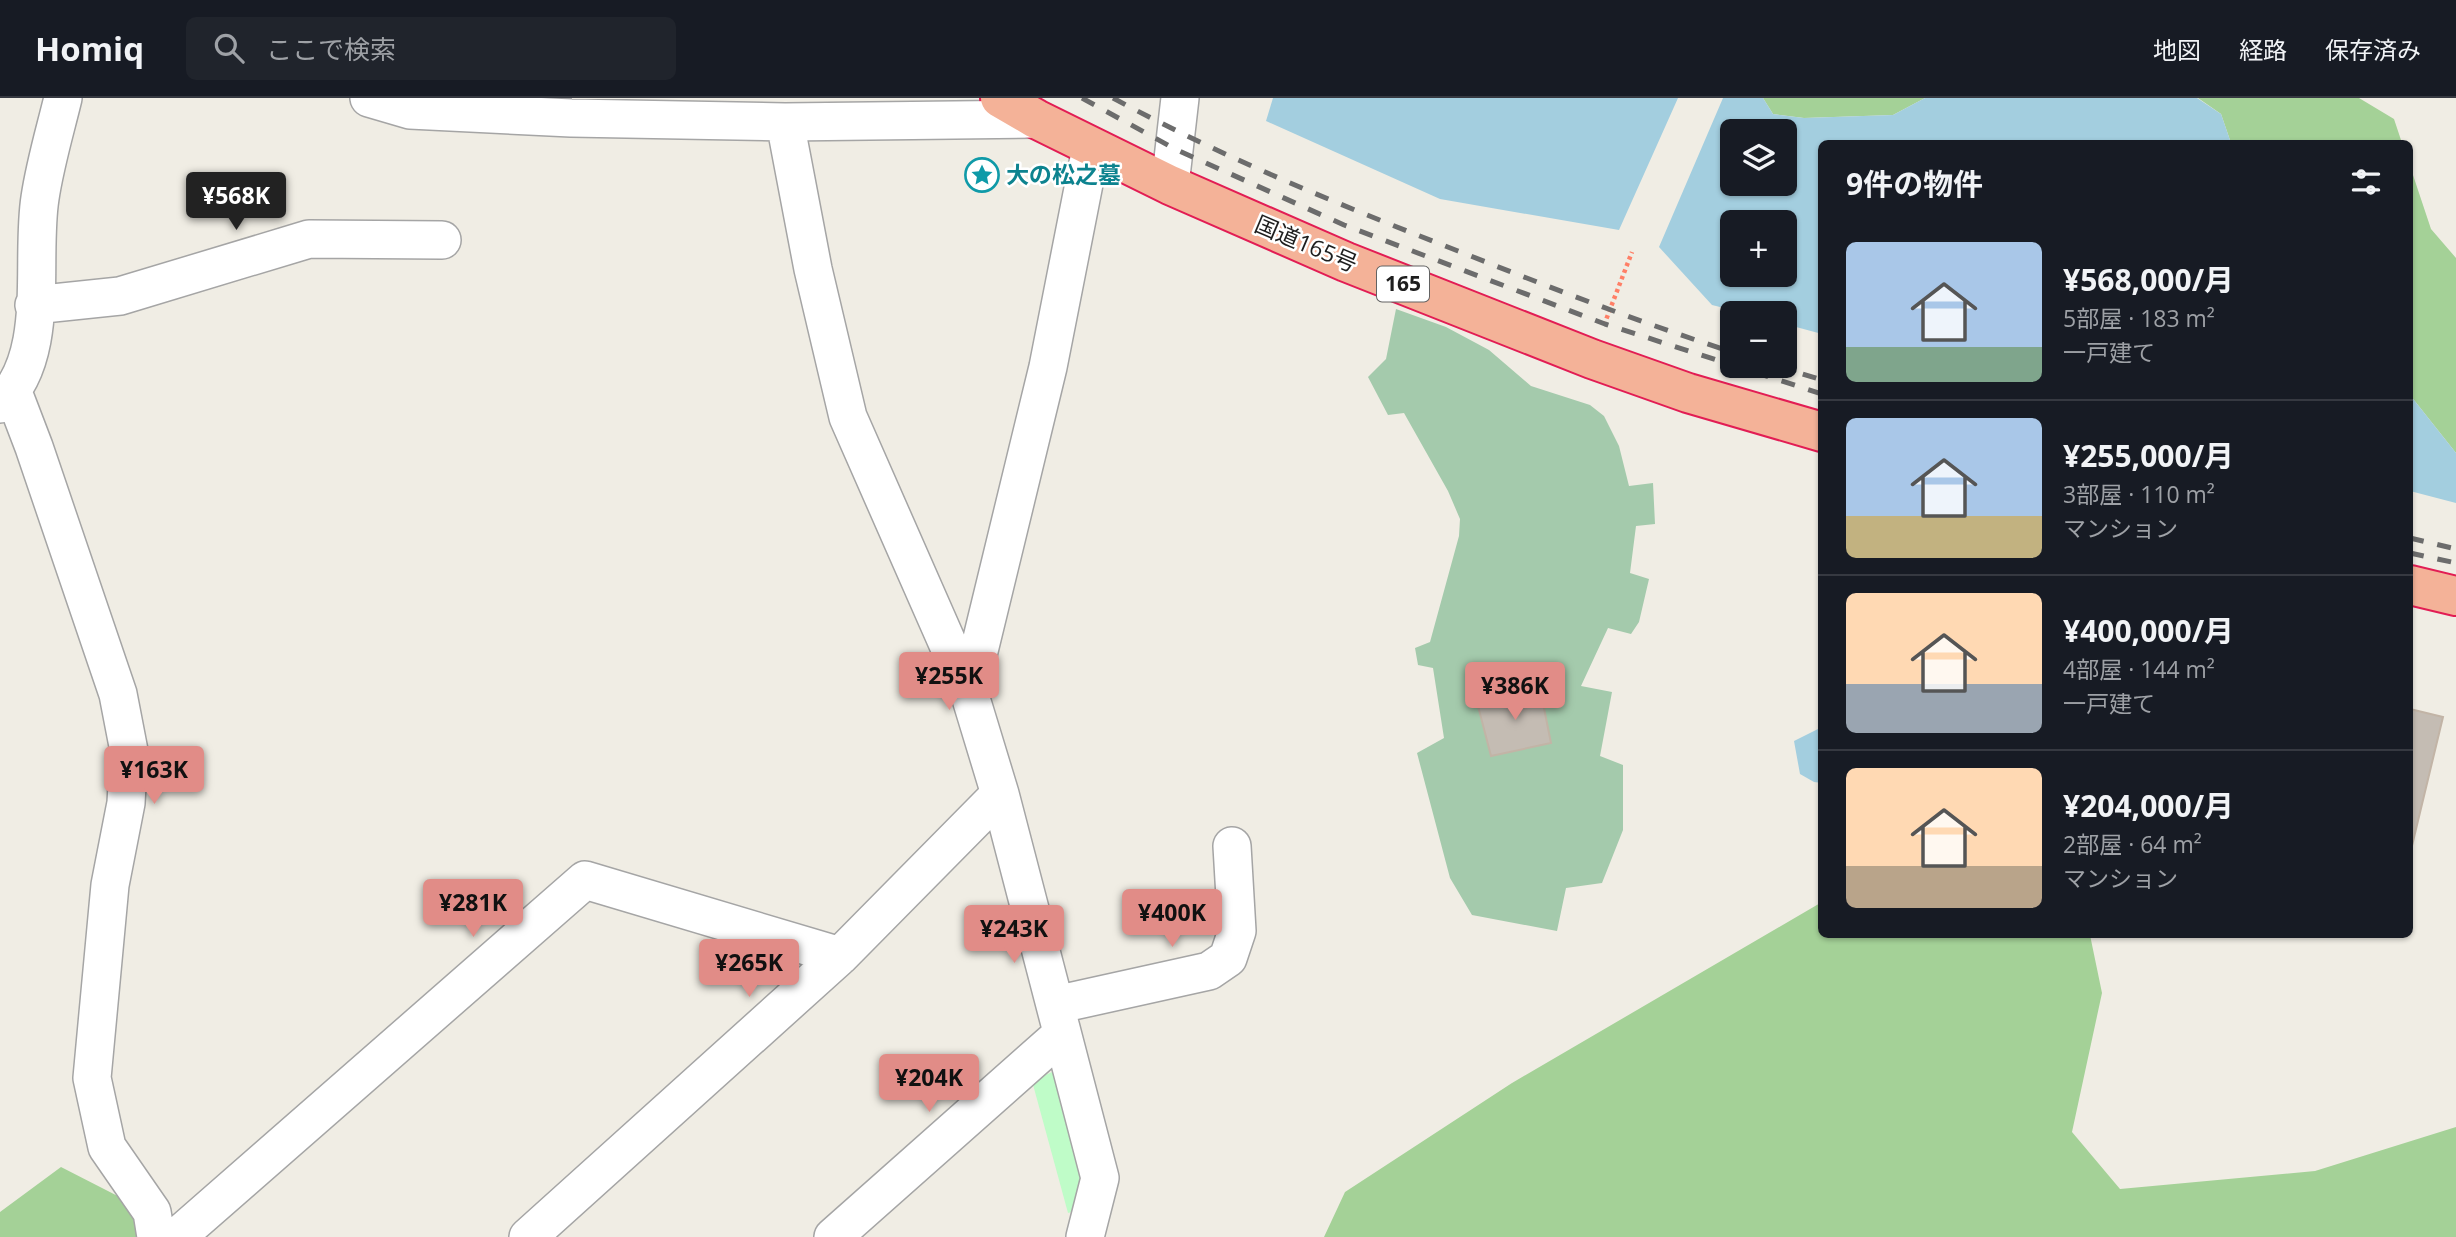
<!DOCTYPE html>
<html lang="ja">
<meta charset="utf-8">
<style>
body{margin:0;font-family:"Open Sans","Noto Sans JP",sans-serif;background:#20242c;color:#f1f3f6;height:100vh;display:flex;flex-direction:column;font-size:26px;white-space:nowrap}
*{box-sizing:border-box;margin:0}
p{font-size:23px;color:#9ea1a6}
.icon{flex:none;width:38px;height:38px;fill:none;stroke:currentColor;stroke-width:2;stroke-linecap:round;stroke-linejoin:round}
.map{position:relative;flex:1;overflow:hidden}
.side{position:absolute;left:1818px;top:42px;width:595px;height:798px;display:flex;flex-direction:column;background:#171b24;border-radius:10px;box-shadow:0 2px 5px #0004}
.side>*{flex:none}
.tools{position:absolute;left:1720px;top:21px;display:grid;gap:14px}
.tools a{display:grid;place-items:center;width:77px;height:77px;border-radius:10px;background:#171b24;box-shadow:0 2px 5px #0004;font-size:35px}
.price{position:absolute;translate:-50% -60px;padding:0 16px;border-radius:7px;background:#e18c87;color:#111;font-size:23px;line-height:46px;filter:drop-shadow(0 2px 4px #0008)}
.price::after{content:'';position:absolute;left:50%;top:42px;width:21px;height:16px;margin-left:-10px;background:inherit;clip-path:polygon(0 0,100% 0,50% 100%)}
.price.active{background:#222;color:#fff}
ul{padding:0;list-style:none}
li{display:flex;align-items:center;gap:21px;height:175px;padding:0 28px}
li+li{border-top:2px solid #363941}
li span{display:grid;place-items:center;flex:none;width:196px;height:140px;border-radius:10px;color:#555}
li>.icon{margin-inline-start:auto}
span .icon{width:84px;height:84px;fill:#fffc;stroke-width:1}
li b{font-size:30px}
h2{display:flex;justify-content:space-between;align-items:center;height:84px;padding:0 28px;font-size:30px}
header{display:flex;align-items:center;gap:42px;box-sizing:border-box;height:98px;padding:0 35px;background:#171b24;border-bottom:2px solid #363941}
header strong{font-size:33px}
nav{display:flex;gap:38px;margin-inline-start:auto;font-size:24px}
.search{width:490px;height:63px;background:#20242c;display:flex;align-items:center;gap:18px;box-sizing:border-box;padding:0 24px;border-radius:10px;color:#9ea1a6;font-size:26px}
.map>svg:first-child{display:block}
.forest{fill:#a4d197}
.cemetery{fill:#a4caac}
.park{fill:#bffcc8}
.water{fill:#a3cedf;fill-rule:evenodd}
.building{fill:#c4bcb3;stroke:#c2b4a6;stroke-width:2}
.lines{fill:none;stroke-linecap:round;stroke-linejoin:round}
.minor-casing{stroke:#a5a5a5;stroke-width:40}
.trunk-casing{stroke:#e21d54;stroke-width:42}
.path{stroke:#ff7f66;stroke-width:4.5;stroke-dasharray:3.5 3.5;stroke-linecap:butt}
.minor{stroke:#fff;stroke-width:37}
.trunk{stroke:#f4b298;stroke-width:38}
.rail{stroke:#6c6c6c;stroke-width:5;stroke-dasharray:14 14;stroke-linecap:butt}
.labels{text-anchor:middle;stroke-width:5;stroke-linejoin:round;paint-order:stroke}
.shield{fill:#fff;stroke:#626262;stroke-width:2}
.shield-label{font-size:21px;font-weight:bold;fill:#1e1e1e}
.culture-label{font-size:23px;font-weight:bold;fill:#0d838f;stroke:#fff;text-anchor:start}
.street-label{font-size:23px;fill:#1e1e1e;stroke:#fff}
</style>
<header>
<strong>Homiq</strong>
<div class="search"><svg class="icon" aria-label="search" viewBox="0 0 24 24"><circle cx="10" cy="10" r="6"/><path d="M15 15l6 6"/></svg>ここで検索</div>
<nav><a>地図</a><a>経路</a><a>保存済み</a></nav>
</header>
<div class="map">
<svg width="2456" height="1139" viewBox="0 0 2456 1139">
<rect width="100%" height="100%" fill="#f0ede4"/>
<path class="forest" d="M1763,0h162l-32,17 -89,3 -31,-4z
M2198,0h161l35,21 8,24h-171l-10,-29z
M2410,68l21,63 25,29v195l-46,-58z
M1822,804v32l268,1 12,58 -30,139 48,57 195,-18 141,-44v110h-1132l21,-45 167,-109z
M61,1069l84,43 9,27h-154v-25z"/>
<path class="cemetery" d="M1396,211l50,18 43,23 42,36 59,19 14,11 15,30 10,40 24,-3 2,41 -19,2 -6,47 19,6 -10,43 -8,12 -23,-6 -27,58 31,6 -12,64 23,9v65l-21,53 -36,5 -9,43 -85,-16 -22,-37 -33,-125 27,-15 -11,-70 -15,-3 -3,-17 15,-6 29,-106 1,-17 -12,-28 -44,-78 -16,2 -20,-38 18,-18z"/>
<path class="park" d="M1061,970l39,110 -19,31 -13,4 -36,-132z"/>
<path class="water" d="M1273,0h405l-59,132 -179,-31 -174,-78z
M1723,0h40l10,16 31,4 89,-3 32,-17h272l24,16 10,29 -409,1v190l-37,-10v-11h-41l-32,-8 -53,-58zM1785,33v53h-53v-53zM1785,124v53h-53v-53z
M2410,297l46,58v50l-46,-12z
M1822,629v56l-8,-1 -14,-8 -6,-33z"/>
<path class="building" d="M1518,589l3,10 20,-4 10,50 -60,13 -13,-50 18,-4 -2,-9z
M2410,611l33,8 -33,137z"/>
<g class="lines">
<g class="minor-casing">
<path id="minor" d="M369,0l41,12 161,8 214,4 251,-3
M785,24l28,147 35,148 121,275 79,-325 43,-219
M1170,87l10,-87
M34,207l86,-9 189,-57 133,1
M13,294l21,55 84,247 11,57 -3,52 -16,82 -18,193 15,69 45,65 4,25
M0,306c52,-47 30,-143 40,-206 5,-34 15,-67 23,-100
M969,594l31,102 100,384 -15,59
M1055,907l154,-34 19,-13 9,-27 -5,-85
M177,1139l408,-357 255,76
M528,1139l312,-281 160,-162
M833,1139l229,-203"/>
</g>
<g class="trunk-casing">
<path id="trunk" d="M1000,0l36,21 134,66 176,77 246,97 96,34 134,39
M2410,487l46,11"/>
</g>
<path class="path" d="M1604,227l28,-73"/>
<use href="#minor" class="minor"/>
<use href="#trunk" class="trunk"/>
<path class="rail" d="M1082,0l93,51 169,76 261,99 217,70
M1113,0c111,60 227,107 345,153 91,36 181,71 274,101
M1776,268l46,14
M2410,440l46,11
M2410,455l46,10"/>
</g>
<defs>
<g id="sight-ring" transform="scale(1.75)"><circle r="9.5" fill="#fff" stroke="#0f9aa8" stroke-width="1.5"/><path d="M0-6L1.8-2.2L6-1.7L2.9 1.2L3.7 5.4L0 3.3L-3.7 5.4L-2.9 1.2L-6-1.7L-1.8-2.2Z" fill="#0f9aa8"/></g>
</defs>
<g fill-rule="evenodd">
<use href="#sight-ring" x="982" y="77"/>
</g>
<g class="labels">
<rect class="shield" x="1377" y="168.5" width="52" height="35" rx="5"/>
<g class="shield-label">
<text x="1403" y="193">165</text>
</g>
<g class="culture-label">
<text x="1006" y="85">大の松之墓</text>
</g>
<g class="street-label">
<text transform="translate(1306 146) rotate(23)" y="8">国道165号</text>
</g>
</g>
</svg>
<div class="tools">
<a><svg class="icon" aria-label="layers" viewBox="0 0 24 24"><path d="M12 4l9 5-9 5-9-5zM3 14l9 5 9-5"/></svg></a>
<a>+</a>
<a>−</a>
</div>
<b class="price active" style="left:236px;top:134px">¥568K</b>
<b class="price" style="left:949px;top:614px">¥255K</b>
<b class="price" style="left:1515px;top:624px">¥386K</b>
<b class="price" style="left:154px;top:708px">¥163K</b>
<b class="price" style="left:473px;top:841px">¥281K</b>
<b class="price" style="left:1172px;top:851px">¥400K</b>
<b class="price" style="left:1014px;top:867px">¥243K</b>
<b class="price" style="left:749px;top:901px">¥265K</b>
<b class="price" style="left:929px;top:1016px">¥204K</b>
<section class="side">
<h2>9件の物件<svg class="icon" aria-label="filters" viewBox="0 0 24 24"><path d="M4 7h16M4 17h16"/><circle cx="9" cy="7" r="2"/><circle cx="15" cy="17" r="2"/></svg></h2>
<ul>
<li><span style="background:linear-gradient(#a9c7e8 75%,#7fa58c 0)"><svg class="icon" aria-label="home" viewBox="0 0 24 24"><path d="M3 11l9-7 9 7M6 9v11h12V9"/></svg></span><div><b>¥568,000/月</b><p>5部屋 · 183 m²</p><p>一戸建て</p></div></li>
<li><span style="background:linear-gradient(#a9c7e8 70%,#c2b280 0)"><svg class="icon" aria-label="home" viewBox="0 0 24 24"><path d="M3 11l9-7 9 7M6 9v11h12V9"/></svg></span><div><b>¥255,000/月</b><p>3部屋 · 110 m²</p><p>マンション</p></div></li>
<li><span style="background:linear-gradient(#ffd9b3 65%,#9aa5b1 0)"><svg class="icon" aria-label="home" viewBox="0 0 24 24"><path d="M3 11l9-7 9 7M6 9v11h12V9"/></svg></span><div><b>¥400,000/月</b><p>4部屋 · 144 m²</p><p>一戸建て</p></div></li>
<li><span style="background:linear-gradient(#ffd9b3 70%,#b9a48a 0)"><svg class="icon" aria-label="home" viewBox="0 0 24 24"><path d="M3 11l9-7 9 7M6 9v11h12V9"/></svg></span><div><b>¥204,000/月</b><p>2部屋 · 64 m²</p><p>マンション</p></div></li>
</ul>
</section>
</div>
